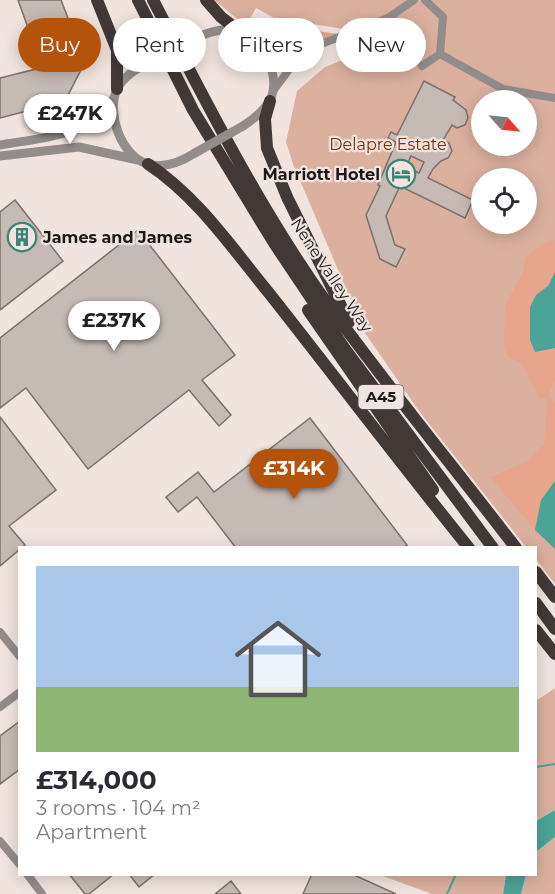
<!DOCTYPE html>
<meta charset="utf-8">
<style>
body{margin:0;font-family:Montserrat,sans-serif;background:#f2f2f3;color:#2b2b33;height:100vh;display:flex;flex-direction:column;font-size:22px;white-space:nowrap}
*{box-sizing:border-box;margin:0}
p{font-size:20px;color:#7c7c81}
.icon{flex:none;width:33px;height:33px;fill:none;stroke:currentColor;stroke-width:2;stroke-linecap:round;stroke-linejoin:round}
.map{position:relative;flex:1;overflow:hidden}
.drawer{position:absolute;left:18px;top:546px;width:519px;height:330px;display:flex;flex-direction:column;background:#fff;border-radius:0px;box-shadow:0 3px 15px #0003}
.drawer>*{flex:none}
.top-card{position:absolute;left:18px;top:18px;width:519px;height:54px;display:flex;gap:12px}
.needle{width:39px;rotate:117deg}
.buttons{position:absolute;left:471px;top:90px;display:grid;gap:12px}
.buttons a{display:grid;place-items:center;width:66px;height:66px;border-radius:50%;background:#fff;box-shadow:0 3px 15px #0003;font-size:30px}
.price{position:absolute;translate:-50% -51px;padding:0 14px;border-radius:21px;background:#fff;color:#222;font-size:20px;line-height:39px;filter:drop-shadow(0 2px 3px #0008)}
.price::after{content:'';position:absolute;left:50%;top:36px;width:18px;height:14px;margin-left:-9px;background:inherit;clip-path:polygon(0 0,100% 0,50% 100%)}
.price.selected{background:#b45309;color:#fff}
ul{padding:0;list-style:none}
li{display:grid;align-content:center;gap:12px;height:318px;padding:0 18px}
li+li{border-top:2px solid #e1e1e2}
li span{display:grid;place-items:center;height:186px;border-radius:0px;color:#555}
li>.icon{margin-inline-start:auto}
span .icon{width:108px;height:108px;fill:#fffc;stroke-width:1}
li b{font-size:26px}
.pill{padding:0 21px;border-radius:27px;background:#fff;box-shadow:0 3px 15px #0003;font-size:21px;line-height:54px}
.pill.selected{background:#b45309;color:#fff}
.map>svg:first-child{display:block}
.green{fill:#dbb09f;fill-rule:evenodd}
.forest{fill:#e7a58b}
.water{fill:#4ca397}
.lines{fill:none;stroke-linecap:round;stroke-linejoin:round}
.stream{stroke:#4ca397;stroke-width:2}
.building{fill:#c6bab5;stroke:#7b706b;stroke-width:1.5;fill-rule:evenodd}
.minor{stroke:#928d8b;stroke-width:8}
.tertiary{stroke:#928d8b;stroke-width:9}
.trunk{stroke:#423936;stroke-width:12}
.tertiary-bridge{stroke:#928d8b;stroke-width:9}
.labels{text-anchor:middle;stroke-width:4.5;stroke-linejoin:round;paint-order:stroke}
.shield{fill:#f1e4df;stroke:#5c5552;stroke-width:1.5}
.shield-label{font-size:15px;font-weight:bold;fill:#1c1816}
.park-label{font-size:16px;fill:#7d3008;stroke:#f1e4df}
.poi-label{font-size:16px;font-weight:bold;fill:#1c1816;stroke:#f1e4df;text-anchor:end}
.street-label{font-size:16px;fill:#1c1816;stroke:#f1e4df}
</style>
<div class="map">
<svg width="555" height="894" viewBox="0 0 555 894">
<rect width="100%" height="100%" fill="#f1e4df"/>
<path class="green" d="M214,0h341v584l-19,-25v-11l-10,-1 -107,-136 -54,-78 -72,-169 -7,-22 11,-51 28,-24 28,-11 -9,-27 -70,-11 -18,-10 -10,18zM482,100h44v46h-44zM482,178h44v46h-44z
M555,688v122l-19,11v-120z
M555,837v57h-34l5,-19 10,-1v-22z
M380,875h126l-3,19h-71z"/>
<path class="forest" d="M259,18l23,8 56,8c-24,16 -61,6 -86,-3z
M555,240v140l-7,16 7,7v78l-14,19 -6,30 -45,-53 36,-15 18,-17 3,-44 -2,-4 -6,1 -17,-34 -13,-7 -5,-9 1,-42 18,-34 2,-14 17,-14z"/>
<path class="water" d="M555,272v76l-20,4 -5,-12v-33l6,-12 12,-9z
M555,481v68l-20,-19 6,-30z
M555,810v27l-19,15v-31z
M506,875h20l-5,19h-18z"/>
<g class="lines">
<path class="stream" d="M536,767l19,-3
M447,894l9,-20"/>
</g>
<path class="building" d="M18,0h43l24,62 -20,39 -65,17v-40l36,-9 4,-8z
M424,81l31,16 -2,3 13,10 2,8 -3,7 -8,3 -5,-3 -9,15 6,3 3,8 -4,7 -7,3 -8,8 -5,9 45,22 -8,18 -65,-32 -14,30 9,29 10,4 -9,18 -16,-8 -14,-44 14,-29 -2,-1 18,-43 -8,-4 3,-6 6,3zM411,156l13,6 -5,11 -13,-6z
M15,200l48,61 -63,49v-98z
M138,230l97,125 -33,25 29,35 -12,11 -30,-36 -101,79 -62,-81 -26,20v-70z
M0,417l56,73 -47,36 16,19 -25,21z
M310,418l97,127 -4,3h-167l-39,-51 -19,15 -12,-15 32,-25 16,20z
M20,721v48l-20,15v-48z
M69,874h45l-25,20h-4z
M129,874h26l-16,13z
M312,874h40l44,20h-93z
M231,881l10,13h-26z"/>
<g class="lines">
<path class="minor" d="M250,36l45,11 19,-1
M440,54l63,35 52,9
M422,66l18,-12 3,-37 -18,-17
M274,90l25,-34 17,-10 72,-28 26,-18
M0,632l20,25
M0,707l20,-15
M0,841l20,24
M27,874l15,20"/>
<path class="tertiary" d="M196,38c14,-7 31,-11 46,-6 23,9 39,46 28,68 -6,11 -16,19 -27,26
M148,63c-12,6 -24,13 -31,26 -11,25 4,66 30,75 17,5 34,-2 48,-11
M0,145c45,-8 85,-7 114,-47
M0,156l79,-9 59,13"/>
<path class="trunk" d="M97,0l20,50v39
M138,0l55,110 81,133 71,106 148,199
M153,0c53,102 107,210 174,303 60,83 126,163 189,245
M206,0l15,17 18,14
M270,101l-5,18 2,29 20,49 62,125
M148,164c49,32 84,84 121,129 67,85 132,171 200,255
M308,310l125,180
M536,572l19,25
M536,603l19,26
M536,630l19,24"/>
<path class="tertiary-bridge" d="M148,63l48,-25
M195,153l48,-27"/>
</g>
<defs>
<g id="hotel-ring" transform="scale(1.5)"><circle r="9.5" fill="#f1e4df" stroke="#3e8378" stroke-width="1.5"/><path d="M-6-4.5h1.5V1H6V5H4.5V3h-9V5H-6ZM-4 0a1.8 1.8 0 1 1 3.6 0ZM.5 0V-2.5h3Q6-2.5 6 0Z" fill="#3e8378"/></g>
<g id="building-ring" transform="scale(1.5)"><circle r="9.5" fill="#f1e4df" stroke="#3e8378" stroke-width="1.5"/><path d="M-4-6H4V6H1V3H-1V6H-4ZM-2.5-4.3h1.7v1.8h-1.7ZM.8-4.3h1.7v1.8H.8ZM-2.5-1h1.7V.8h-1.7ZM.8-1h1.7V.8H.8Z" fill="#3e8378"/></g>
</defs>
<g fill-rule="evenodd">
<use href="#hotel-ring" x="401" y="174"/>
<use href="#building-ring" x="22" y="237"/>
</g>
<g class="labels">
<rect class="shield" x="358.5" y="385" width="45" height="24" rx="4.5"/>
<g class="shield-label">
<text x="381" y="402">A45</text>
</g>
<g class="park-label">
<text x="388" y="150">Delapre Estate</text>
</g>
<g class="poi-label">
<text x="380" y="180">Marriott Hotel</text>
<text x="43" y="243" text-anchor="start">James and James</text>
</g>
<g class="street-label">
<text transform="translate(332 275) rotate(56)" y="6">Nene Valley Way</text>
</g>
</g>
</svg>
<div class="buttons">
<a><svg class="needle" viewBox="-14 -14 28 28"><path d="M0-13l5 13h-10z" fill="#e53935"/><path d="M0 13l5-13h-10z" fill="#7c7c81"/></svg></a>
<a><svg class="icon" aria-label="locate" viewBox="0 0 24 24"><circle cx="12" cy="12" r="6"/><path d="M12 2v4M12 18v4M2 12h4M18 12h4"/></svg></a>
</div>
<b class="price" style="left:70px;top:145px">£247K</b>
<b class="price" style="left:114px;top:352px">£237K</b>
<b class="price selected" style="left:294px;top:500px">£314K</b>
<div class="top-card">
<a class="pill selected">Buy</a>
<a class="pill">Rent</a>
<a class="pill">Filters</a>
<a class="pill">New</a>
</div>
<section class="drawer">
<ul>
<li><span style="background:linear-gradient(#a9c7e8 65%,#8fb573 0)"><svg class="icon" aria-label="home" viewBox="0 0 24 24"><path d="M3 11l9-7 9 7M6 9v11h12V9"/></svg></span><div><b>£314,000</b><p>3 rooms · 104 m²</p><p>Apartment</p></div></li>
</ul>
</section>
</div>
